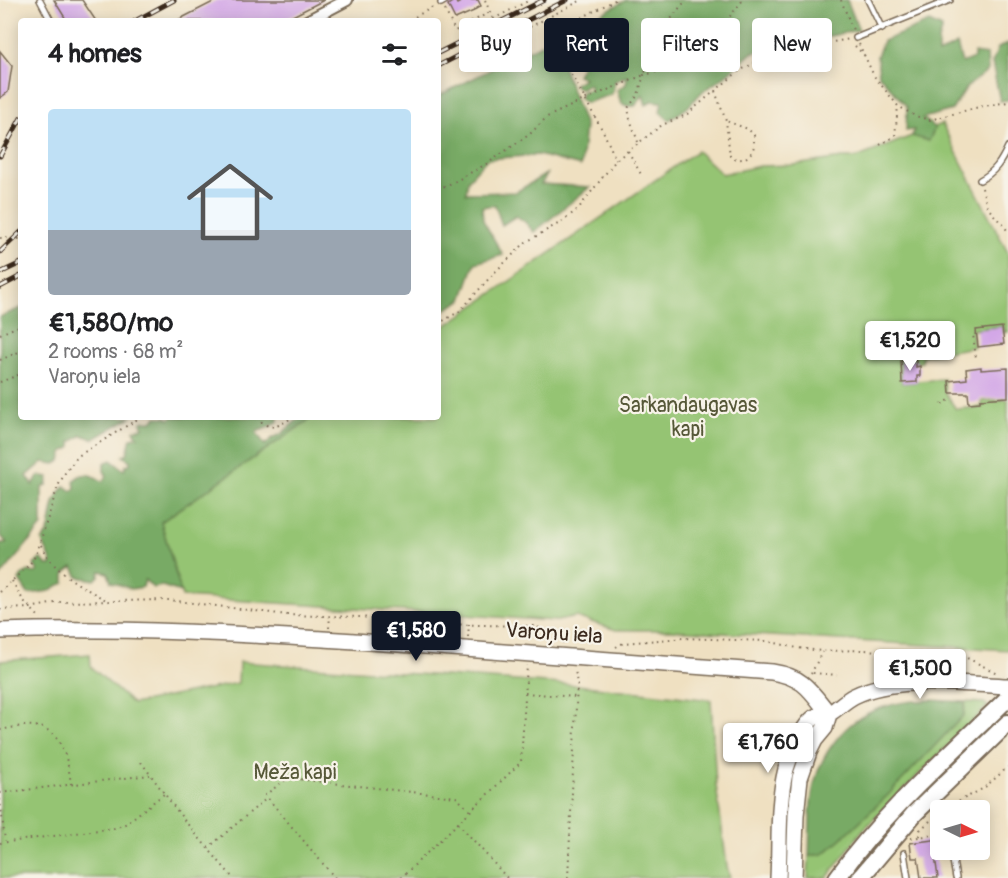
<!DOCTYPE html>
<meta charset="utf-8">
<style>
body{margin:0;font-family:Pangolin,sans-serif;background:#f2f2f2;color:#202124;height:100vh;display:flex;flex-direction:column;font-size:22px;white-space:nowrap}
*{box-sizing:border-box;margin:0}
p{font-size:20px;color:#757577}
.icon{flex:none;width:33px;height:33px;fill:none;stroke:currentColor;stroke-width:2;stroke-linecap:round;stroke-linejoin:round}
.map{position:relative;flex:1;overflow:hidden}
.details{position:absolute;left:18px;top:18px;width:423px;height:402px;display:flex;flex-direction:column;background:#fff;border-radius:6px;box-shadow:0 3px 15px #0003}
.details>*{flex:none}
.top-card{position:absolute;left:459px;top:18px;width:459px;height:54px;display:flex;gap:12px}
.needle{width:39px;rotate:95deg}
.controls{position:absolute;left:930px;top:800px;display:grid;gap:12px}
.controls a{display:grid;place-items:center;width:60px;height:60px;border-radius:6px;background:#fff;box-shadow:0 3px 15px #0003;font-size:30px}
.price{position:absolute;translate:-50% -51px;padding:0 14px;border-radius:6px;background:#fff;color:#222;font-size:20px;line-height:39px;filter:drop-shadow(0 2px 3px #0008)}
.price::after{content:'';position:absolute;left:50%;top:36px;width:18px;height:14px;margin-left:-9px;background:inherit;clip-path:polygon(0 0,100% 0,50% 100%)}
.price.current{background:#111827;color:#fff}
ul{padding:0;list-style:none}
li{display:grid;align-content:center;gap:12px;height:318px;padding:0 30px}
li+li{border-top:2px solid #e0e0e0}
li span{display:grid;place-items:center;height:186px;border-radius:6px;color:#555}
li>.icon{margin-inline-start:auto}
span .icon{width:108px;height:108px;fill:#fffc;stroke-width:1}
li b{font-size:26px}
h2{display:flex;justify-content:space-between;align-items:center;height:72px;padding:0 30px;font-size:26px}
.pill{padding:0 21px;border-radius:6px;background:#fff;box-shadow:0 3px 15px #0003;font-size:21px;line-height:54px}
.pill.current{background:#111827;color:#fff}
.map>svg:first-child{display:block}
.green{fill:#95c473;stroke:#687748;stroke-width:1.5}
.forest{fill:#78aa65;stroke:#5a6a42;stroke-width:1.5}
.building{fill:#d3a7e7}
.lines{fill:none;stroke-linecap:round;stroke-linejoin:round}
.lane-casing{stroke:#7a6a57;stroke-width:8}
.street-casing{stroke:#7a6a57;stroke-width:14}
.secondary-casing{stroke:#7a6a57;stroke-width:18}
.primary-casing{stroke:#7a6a57;stroke-width:20}
.path{stroke:#7a6a57;stroke-width:2;stroke-dasharray:1.5 4.5;stroke-linecap:butt}
.lane{stroke:#fff;stroke-width:5}
.street{stroke:#fff;stroke-width:10}
.secondary{stroke:#fff;stroke-width:15}
.primary{stroke:#fff;stroke-width:16}
.rail-casing{stroke:#3b2a1e;stroke-width:5}
.rail{stroke:#f7f3e8;stroke-width:3;stroke-dasharray:9;stroke-linecap:butt}
.labels{text-anchor:middle;stroke-width:4.5;stroke-linejoin:round;paint-order:stroke}
.park-label{font-size:21px;fill:#565838;stroke:#f7f3e8}
.street-label{font-size:21px;fill:#3b2a1e;stroke:#f7f3e8}
</style>
<div class="map">
<svg width="1008" height="878" viewBox="0 0 1008 878">
<rect width="100%" height="100%" fill="#f7f3e8"/>
<filter id="ink" filterUnits="userSpaceOnUse"><feTurbulence type="fractalNoise" baseFrequency=".0167" numOctaves="2"/><feDisplacementMap in="SourceGraphic" scale="12" xChannelSelector="R" yChannelSelector="G"/><feConvolveMatrix kernelMatrix="1 2 1 2 8 2 1 2 1" color-interpolation-filters="sRGB"/></filter>
<filter id="wash" filterUnits="userSpaceOnUse"><feTurbulence type="fractalNoise" baseFrequency=".008" numOctaves="4" result="noise"/><feDisplacementMap in="SourceGraphic" scale="24" xChannelSelector="R" yChannelSelector="G"/><feGaussianBlur stdDeviation="1.35" result="paint"/><feColorMatrix in="noise" values="0 0 0 0 0 0 0 0 0 0 0 0 0 0 0 0 0 1.4 0 .05"/><feComposite in="paint" operator="in"/></filter>
<g filter="url(#wash)">
<rect width="100%" height="100%" fill="#efe0c1"/>
<path class="green" d="M942,124l66,129v79l-4,1 -1,-7 -31,4 2,17 -52,9v6l-6,1 -1,-3 -14,1 1,22 14,-1 1,-1 27,-2 1,14 11,16 26,-2v-6l26,-2v251l-337,-20h-55l-40,-13 -19,4 -375,-24 -21,-75 152,-105h125v-86l259,-180 25,23 38,-8 34,-1 48,-7h14z
M90,654l1,13 42,37 105,-21 1,-21 338,23 134,15 5,85 11,81 3,12h-730v-217z
M965,702l19,1 4,3 -126,125 -35,47h-19l1,-22 14,-2 18,-15 123,-124z"/>
<path class="forest" d="M626,0h221l12,30 -106,22 -33,28 -17,11 -16,17 -18,12 -9,-8 2,-10 -11,-1 -5,4 -3,-10 -8,11h-8l-6,-3 -4,-13 9,-6 1,-8 -12,5 -2,11 -3,3 -24,8 -7,-4 2,-7 10,-3 -2,-5 -10,5 -5,-5 10,-6 -7,-3 5,-9 -7,-3 -13,1 23,62 -4,40 -43,-11 -51,4 -19,21 -2,13 50,-1 32,-19 -7,11 49,3 -56,45 -9,-10 -9,-6 -14,9 -7,-20 -13,2 1,13 20,35 -28,8 -13,37 -24,14v-218l161,-81z
M929,22l13,6 -4,13v13l19,-10 5,19 12,-5v-5l13,2 1,15 -22,18 -14,22 -29,8 12,10 -6,13 -17,-5 2,-6 -8,1 1,-24 -28,-32 -2,-19 6,-15z
M1008,43v57l-8,1 -8,-38 6,-15z
M21,308v109h110l-37,22 -12,-4 -11,7v6l-8,4 -2,9 -6,3 -12,-2 -16,14 6,9 5,-9 11,1 -2,8 -5,3v38l-42,51v-34h7l-7,-8v-218z
M156,417h11l2,2 3,-2h106v4l-9,6 -13,5 9,13 6,-6 10,-5 20,-17h12l-152,105 20,70 -19,-6 -9,2 -8,-8 -2,7 -12,2 -20,-7 -3,-9 -8,-2 -1,5 -4,4 -17,-3 -5,-10 -8,6v10l-8,3 -7,5 -22,3 -9,-14 4,-6 6,-3 6,2 3,-2 -4,-6 7,-7 6,7h4c1,-8 -6,-16 -9,-24 10,-11 8,-25 12,-38 2,-7 7,-12 11,-17l7,5 3,-3 -1,-7c8,-11 20,-6 29,1l4,-6 -3,-5v-8l7,-3 13,10 2,-5 4,-1v-3l-7,-5 4,-2 4,-16 7,-1 -4,-7 9,-2 -2,-5 3,-2h8z
M931,700l34,2 -1,13 -76,80 -47,44 -18,15 -14,2c1,-20 0,-41 3,-61 5,-37 32,-76 69,-87 16,-6 33,-7 50,-8z"/>
<g id="blocks">
<path class="building" d="M54,0h28l14,21h-29z
M217,0h107l-41,21h-107z
M455,0l2,4 7,-4h14l3,6 -7,4v1l-19,8 -7,-14z
M0,51l12,15 -4,26 -8,6z
M1002,327l2,17 -26,3 -2,-17z
M916,360v7l4,-1v10h-3v6l-15,1 -1,-22z
M981,367v3l27,-2v29l-28,2v3l-11,1 -1,-10h-18l-1,-12 18,-2 -1,-10z
M940,839v16l-5,1 3,22h-17l-3,-20h-6l-2,-15z"/>
</g>
</g>
<g filter="url(#ink)">
<use href="#blocks" fill-opacity="0" stroke="#7a6a57" stroke-width="1.5"/>
<g class="lines">
<g class="lane-casing">
<path id="lane" d="M40,0l11,21
M868,0l14,29
M441,3l5,-3
M856,38l94,-38
M980,180c15,-8 21,-18 28,-33
M951,849l5,29
M904,853l4,25"/>
</g>
<g class="street-casing">
<path id="street" d="M307,21l40,-21"/>
</g>
<g class="secondary-casing">
<path id="secondary" d="M0,631c123,-4 246,3 368,11 135,9 270,19 404,30 32,5 38,18 57,42
M778,878c2,-36 -1,-74 8,-109 4,-13 17,-45 29,-52 5,-3 11,-2 17,-5 7,-5 14,-12 22,-16 41,-21 109,-12 154,-10
M794,878l2,-63 4,-37 9,-26 6,-12 10,-12 4,-14"/>
</g>
<g class="primary-casing">
<path id="primary" d="M837,878c48,-67 112,-123 171,-180
M860,878l54,-64 94,-91"/>
</g>
<path class="path" d="M485,0l8,19
M615,0l-66,35 55,98 12,27
M841,0l12,30
M445,10l10,21 35,-19
M411,21l2,-3 20,-11
M469,23l14,28 99,-51
M472,30l58,-30
M859,44l15,32 24,30 17,10 15,4 49,-13 29,-5
M855,46l9,9
M715,91l11,30 4,35c10,7 21,2 24,-10 0,-4 0,-7 0,-11l-6,-6 -22,-8
M638,142l-8,-23 -2,-11 10,-13 6,-20 32,-8 39,-32 28,-35
M880,145l15,-9 3,-30
M628,151l14,25
M982,188l5,19 21,24
M438,189l16,-7 34,-19 42,-29 17,-17 39,-18 58,-24c11,-27 22,-55 43,-75
M0,238l21,1
M438,324l22,-13 33,-37 33,-32 37,-21 15,-12 38,-49 46,-35 24,-10 53,-44 37,-19 74,-13
M0,334l21,-9
M976,334h-3l3,25
M0,360l21,-9
M0,382l21,-8
M942,404l9,-5
M257,417c13,16 21,9 36,0
M41,545c12,27 40,41 65,55
M12,581l11,19 16,17
M0,592l29,-27 7,-10 22,-69 7,-13 13,-17 63,-39
M0,609l30,-1 30,-6 109,-2 118,15 73,2 69,7 105,2 23,9 6,8
M329,628l1,-12
M468,637l1,-13
M616,647l7,-4 60,-5 52,2 32,1 30,7 25,3 42,-1 59,3 42,4 32,16
M813,673l24,2
M811,674l11,-22
M525,693l51,4
M0,730c11,-2 23,-5 33,-4 29,1 35,35 38,58
M141,762l43,58 49,58
M0,793l150,-18
M0,799l5,42
M943,810l41,-22 24,-21
M458,823l49,55
M919,836l1,-6 20,-18
M911,838l29,-4
M0,843l114,-15 11,-4 39,-30
M208,848l59,-50
M335,878l-70,-83 23,-17 168,19 14,14
M401,878l120,-116 6,-97
M568,878l9,-193 -2,-16"/>
<use href="#lane" class="lane"/>
<use href="#street" class="street"/>
<use href="#secondary" class="secondary"/>
<use href="#primary" class="primary"/>
<g class="rail-casing">
<path id="rail" d="M135,21l39,-21
M438,53l106,-53
M438,66l129,-66
M0,156l21,-38
M0,252l21,-20
M0,273l21,-10
M0,287l21,-11"/>
</g>
<use href="#rail" class="rail"/>
</g>
</g>
<g class="labels">
<g class="park-label">
<text x="688" y="412">Sarkandaugavas<tspan x="688" dy="24">kapi</tspan></text>
<text x="295" y="779">Meža kapi</text>
</g>
<g class="street-label">
<text transform="translate(554 633) rotate(4)" y="7">Varoņu iela</text>
</g>
</g>
</svg>
<div class="controls">
<a><svg class="needle" viewBox="-14 -14 28 28"><path d="M0-13l5 13h-10z" fill="#e53935"/><path d="M0 13l5-13h-10z" fill="#757577"/></svg></a>
</div>
<b class="price" style="left:910px;top:372px">€1,520</b>
<b class="price current" style="left:416px;top:662px">€1,580</b>
<b class="price" style="left:920px;top:700px">€1,500</b>
<b class="price" style="left:768px;top:774px">€1,760</b>
<div class="top-card">
<a class="pill">Buy</a>
<a class="pill current">Rent</a>
<a class="pill">Filters</a>
<a class="pill">New</a>
</div>
<section class="details">
<h2>4 homes<svg class="icon" aria-label="filters" viewBox="0 0 24 24"><path d="M4 7h16M4 17h16"/><circle cx="9" cy="7" r="2"/><circle cx="15" cy="17" r="2"/></svg></h2>
<ul>
<li><span style="background:linear-gradient(#bfe0f5 65%,#9aa5b1 0)"><svg class="icon" aria-label="home" viewBox="0 0 24 24"><path d="M3 11l9-7 9 7M6 9v11h12V9"/></svg></span><div><b>€1,580/mo</b><p>2 rooms · 68 m²</p><p>Varoņu iela</p></div></li>
</ul>
</section>
</div>
